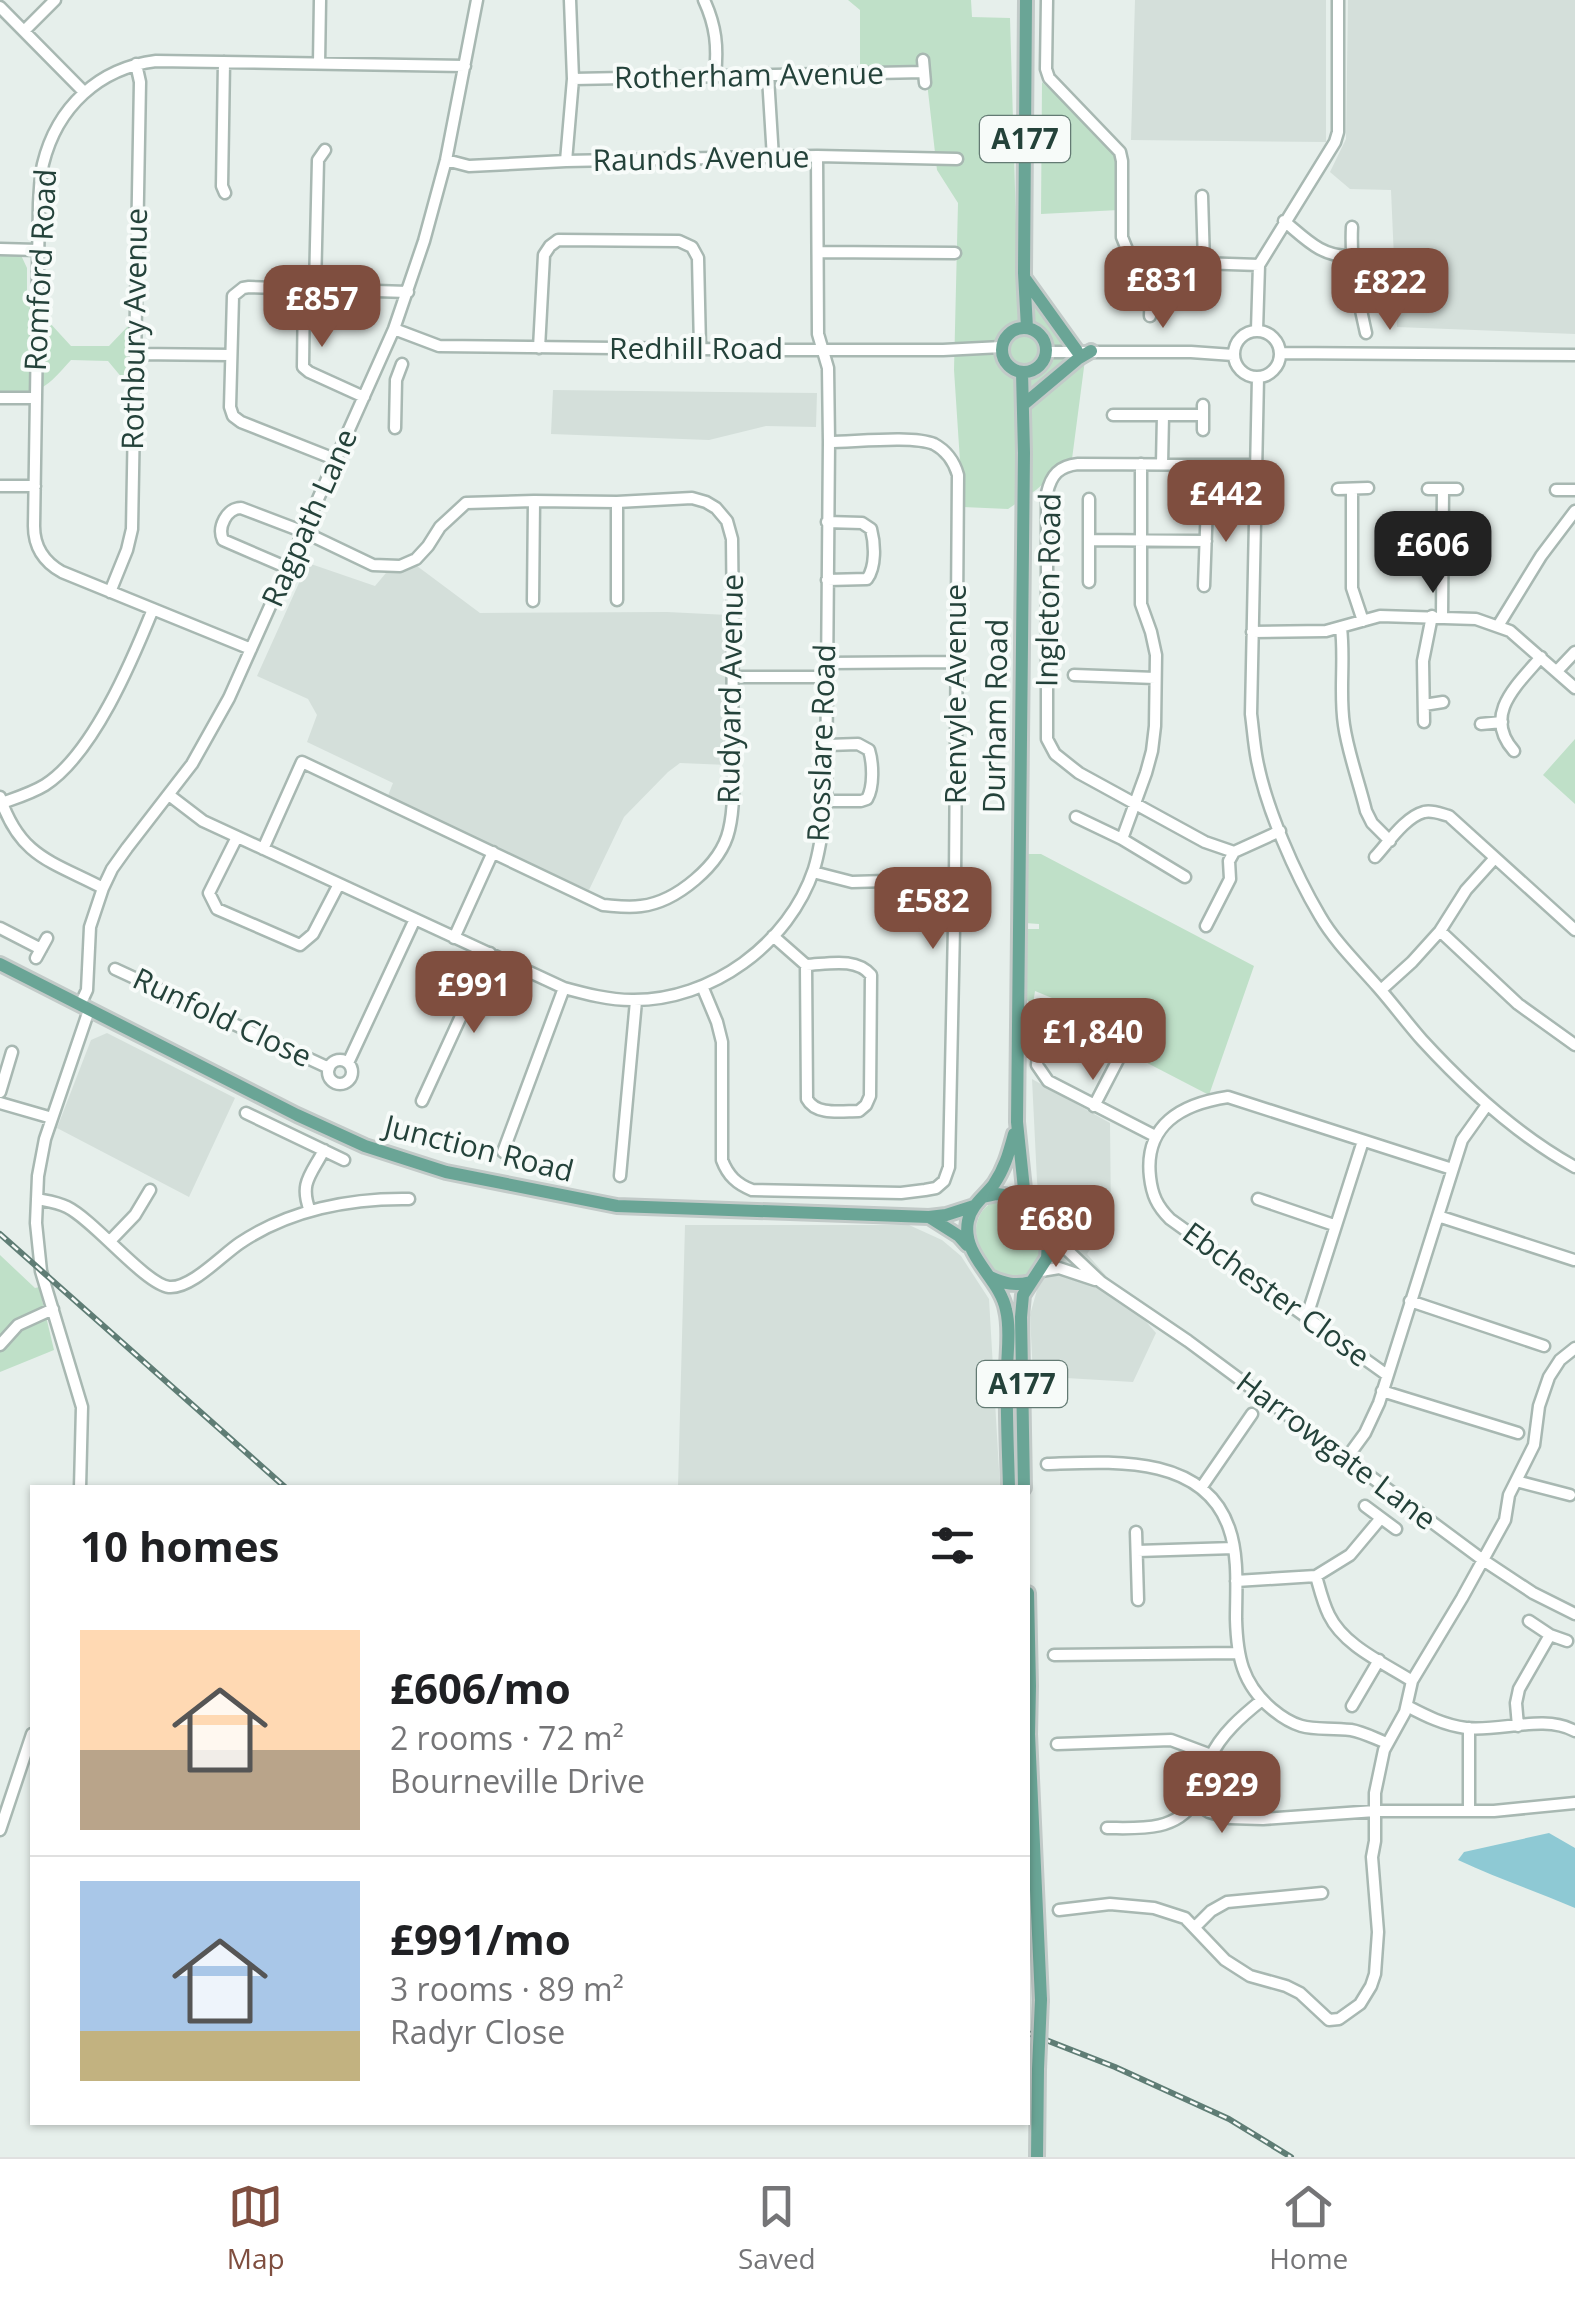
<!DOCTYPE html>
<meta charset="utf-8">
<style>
body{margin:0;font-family:"Open Sans",sans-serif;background:#f6f6f6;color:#202124;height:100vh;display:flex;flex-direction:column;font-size:38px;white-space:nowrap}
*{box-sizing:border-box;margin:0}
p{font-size:32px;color:#757577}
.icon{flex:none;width:55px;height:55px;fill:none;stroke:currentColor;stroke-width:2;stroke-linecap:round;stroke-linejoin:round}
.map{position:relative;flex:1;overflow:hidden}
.details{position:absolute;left:30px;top:1485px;width:1000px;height:640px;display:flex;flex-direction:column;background:#fff;border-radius:0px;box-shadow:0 2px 8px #0004}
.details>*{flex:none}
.price{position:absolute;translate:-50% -85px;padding:0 22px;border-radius:20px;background:#7f4e3f;color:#fff;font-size:32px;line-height:65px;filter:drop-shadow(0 2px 5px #0008)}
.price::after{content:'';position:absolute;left:50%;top:60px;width:30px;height:22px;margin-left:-15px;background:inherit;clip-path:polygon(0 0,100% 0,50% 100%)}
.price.on{background:#222;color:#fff}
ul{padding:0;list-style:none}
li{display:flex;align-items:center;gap:30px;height:250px;padding:0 50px}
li+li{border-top:2px solid #e0e0e0}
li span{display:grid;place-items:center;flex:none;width:280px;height:200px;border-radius:0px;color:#555}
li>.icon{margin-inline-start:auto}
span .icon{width:120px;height:120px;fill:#fffc;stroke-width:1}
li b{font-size:42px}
h2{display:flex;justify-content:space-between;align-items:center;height:120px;padding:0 50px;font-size:42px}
.tab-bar{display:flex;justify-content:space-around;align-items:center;height:140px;border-top:2px solid #e0e0e0;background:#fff;font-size:28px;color:#757577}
.tab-bar a{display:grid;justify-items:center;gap:5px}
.tab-bar .on{color:#7f4e3f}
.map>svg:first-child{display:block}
.built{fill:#d4dfda}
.green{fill:#bfe0c8}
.water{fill:#8ec9d4}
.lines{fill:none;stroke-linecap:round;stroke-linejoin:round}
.minor-casing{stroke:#a8b8b2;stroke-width:15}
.major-casing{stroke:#c2cac8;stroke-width:18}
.minor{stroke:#fff;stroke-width:10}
.major{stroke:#6aa596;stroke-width:12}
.rail-casing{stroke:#5f7d75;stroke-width:6}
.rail{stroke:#f7fbf9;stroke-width:2.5;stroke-dasharray:8;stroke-linecap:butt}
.major-bridge-casing{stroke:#c2cac8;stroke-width:18;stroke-linecap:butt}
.major-bridge{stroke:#6aa596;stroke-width:12}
.labels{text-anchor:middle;stroke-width:8;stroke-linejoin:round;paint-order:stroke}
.shield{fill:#f7fbf9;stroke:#637a73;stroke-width:2.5}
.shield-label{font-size:28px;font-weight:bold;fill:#24423a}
.street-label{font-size:30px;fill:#24423a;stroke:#f7fbf9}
</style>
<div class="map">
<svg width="1575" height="2157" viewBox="0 0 1575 2157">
<rect width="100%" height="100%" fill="#e6efeb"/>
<path class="built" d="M1135,0h191v142l-195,-2z
M1348,0h227v334l-178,-7 -6,-137 -41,-1 -20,-17 16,-33z
M553,390l264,3 -1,34 -50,-1 -57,14 -158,-6z
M308,563l67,23 11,-13 31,-7 63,47 187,-1 61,3v150l-48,-2 -12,9 -44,45 -35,73 -202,-92 6,-15 -86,-41 10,-27 -9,-16 -51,-23z
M107,1033l128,65 -46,99 -132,-69 34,-88z
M1032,1079l78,44 1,96 -24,35 69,79 -23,49 -100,-6 -3,-61 17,-61 -10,-73z
M685,1225h224l33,15 19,16 28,43 11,188h-322z"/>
<path class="green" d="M848,0h123l1,17 38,1 7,239 69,95 -14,107 -36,31 -28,19 -45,-2 -9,-137 4,-167 -21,-33 -12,-105 -65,4v-59z
M1042,82l73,68 4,60 -78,4z
M0,253h20l7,15v30l44,48h38l20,-21 -1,60 -20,-24 -37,-1c-26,29 -31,35 -71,34z
M1575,739v65l-32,-29z
M1026,854h15l213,112 -45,129 -162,-84 5,-13 -17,-7 -2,13 -8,-5 1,-70h13v-5l-14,-1z
M1000,1199c22,4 45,31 40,55 -2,9 -7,15 -13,21 -5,1 -12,3 -16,2 -35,-5 -52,-65 -11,-78z
M0,1255l35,33 4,-1 15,63 -54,22z"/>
<path class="water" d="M1549,1833l26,15v60c-39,-17 -79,-30 -117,-48l6,-8z"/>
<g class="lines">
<g class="minor-casing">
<path id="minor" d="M704,0c12,26 14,47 11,75
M1047,0l-1,69 3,9 71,74 2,9v76l6,15 11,9 120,4
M0,7l84,85
M24,31l31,-31
M923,60l2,23
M224,62l-2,124 3,7
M319,64l1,-64
M768,77l5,81
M573,79l351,-7
M446,160l23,6 97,-5 251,-5 140,3
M566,161l7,-82 -3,-79
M1202,196l2,67
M1284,221c22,18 37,36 67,35
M1352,227c-2,37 6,70 14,106
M0,249l38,1
M820,252l135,1
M304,288l-1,79 6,5 55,25
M315,288l3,-128 7,-10
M1150,316l2,-54
M394,329l45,17 337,4h167l59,-3
M1257,330l2,-65 76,-123 3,-10v-132
M1234 354a23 23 0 1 1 46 0a23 23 0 1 1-46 0Z
M539,348l5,-93 6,-9 8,-6 121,1 13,6 6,11 2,90
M1046,352h145l42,3
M1280,353l295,2
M135,354l95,1
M1258,377l-7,337c2,15 3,31 6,46 9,48 38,114 63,156 15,26 38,48 58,71 15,17 29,36 44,53 45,49 95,95 153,127
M0,398h35
M1203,405v25
M1113,415h90
M395,428l1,-48 6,-16
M337,460l-96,-38 -8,-6 -3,-9 3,-111 10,-8 6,-1 159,5
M1162,464l1,-49
M1255,465l-177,-1c-19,2 -27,11 -31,29v246l8,15 24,19 126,69 29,10 46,-21
M0,486h35
M1338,489l30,-1
M1352,489v99l11,33
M1428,489h29
M1556,490h19
M1089,499v83
M827,522l35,1 9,6c4,15 5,38 -4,50l-40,1
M1089,540l117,1
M1204,586l3,-83
M110,592l17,-42 5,-21 8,-447 -4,-18
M617,600v-98
M533,601l1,-100
M1442,617l1,-128
M1498,626l43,-70 34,-45
M1341,628c4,32 -2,65 3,97 4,28 15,57 22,86l6,12 18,18
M1252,632l74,-1 54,-15 96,3 34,12 65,57
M251,649l-189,-77c-18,-10 -28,-25 -28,-46l5,-323c1,-13 1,-26 4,-39 14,-57 56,-96 113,-103l309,5
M827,663l129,-1
M1557,671l18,-19
M1074,675l81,3
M733,677h93
M1424,705l19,-3
M1424,722l-1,-61 9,-45
M1481,724l21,-2
M1514,751c-32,-36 3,-66 27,-94
M169,795l34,26 361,167c22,6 45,12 68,12 79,1 157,-56 182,-131 7,-22 9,-44 12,-68l3,-359 -1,-74 -10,-34 -1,-178
M0,797c20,60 51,64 103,91
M826,801h35l6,-2c7,-12 6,-36 2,-49l-11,-6 -30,1
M2,803c14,-5 30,-10 43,-18 48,-31 87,-124 108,-176
M1076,817l46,22 63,38
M237,837l-28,56 8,16 83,36 13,-11 26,-50
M1122,839l24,-66 6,-22 3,-25 1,-71 -5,-23 -10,-28v-140
M263,849l39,-87 301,143c13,1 25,3 38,1 35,-4 80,-41 88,-76 7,-29 3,-63 3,-92 1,-66 1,-132 0,-199l-5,-18 -11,-13 -10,-6 -14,-4 -75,4 -83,-1 -68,2 -26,24 -12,19 -12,13 -16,7 -27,-1 -69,-33 -63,-24c-14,0 -24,19 -18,32l65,28
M1375,857c13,-14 30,-40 49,-45 9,-2 17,2 25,4l126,114
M813,872l39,10 103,-3
M1206,926l24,-47 -1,-18 5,-9
M0,928l41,21
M1440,931l78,73 57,41
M773,936l33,29c22,-1 50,-8 65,10l-1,121 -4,9 -7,6c-17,0 -43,5 -52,-12l-1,-134
M454,938l39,-86
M36,958l11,-20
M115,969l214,99
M702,986l15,36 5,20v118c6,16 15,24 30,30l149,3 24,-3 11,-2 8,-7 5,-14 6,-288 3,-404c-4,-14 -11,-24 -24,-31 -21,-9 -80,-2 -105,-2
M1381,990l31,-28 28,-31 26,-41 28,-31
M80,1005l7,-15 3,-63 13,-39 9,-19 15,-21 65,-84 37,-66 165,-369 30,-88 22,-81 31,-160
M1049,1015l-8,12 -4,38 11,16 107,55
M328 1072a12 12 0 1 1 24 0a12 12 0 1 1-24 0Z
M348,1063l67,-144
M0,1092l12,-40
M422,1101l68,-148
M0,1103l52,15
M1094,1106l28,-54
M246,1113l98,47
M503,1152l61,-164
M620,1176l16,-175
M37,1199c10,2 20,3 30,8 28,14 78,77 102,80 22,2 53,-32 71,-44 49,-33 110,-45 169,-44
M1258,1199l76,26
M310,1211c-11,-28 1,-36 14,-61
M1438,1216l136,44
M1047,1231l54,51 87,59 295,219 50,33 42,21
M110,1241l25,-26 15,-25
M1041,1271l18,-3 36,12
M1410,1301l134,45
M1307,1316l56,-175
M0,1345l18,-20 35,-16
M1387,1375l-217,-156c-13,-13 -18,-24 -20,-42 -6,-52 31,-73 78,-80l224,72
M1382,1391l136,42
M1346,1459l19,-26 14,-30 83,-263 25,-35
M1047,1464c62,-2 156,-11 182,64 10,28 7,62 7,91 1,37 6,65 36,90 31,26 45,17 79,21 12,2 25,9 36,13
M1516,1481l54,14
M80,1488l2,-81 -41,-136 -5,-48 2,-47 7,-37 44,-129
M1201,1488l51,-74
M1365,1506l31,23
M1136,1532l2,68
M1137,1551l97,-3
M1316,1576c4,14 7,27 13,39 15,31 55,48 83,66
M1236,1581l80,-5 34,-21 31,-37
M1529,1621l21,14 17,6
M1054,1655l183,-2
M1352,1706l27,-46
M1407,1706c19,10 37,19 59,22 35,4 77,-14 109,3
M1518,1726l-2,-23 3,-14 31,-54
M1057,1744l114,-4 40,15
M1194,1802l15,10 21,6 33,1 112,-8h119l81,-8
M1469,1810v-82
M1107,1828c30,0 68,4 87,-26 8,-13 9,-30 16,-44 11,-24 32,-42 52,-58
M0,1830l32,-96
M1059,1910l51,-6 44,4 31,10 40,42 25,16 36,10 14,7 29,27 10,-1 21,-15 11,-18 4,-12 3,-42 -6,-75 3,-16v-48l9,-43 21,-38 7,-31 50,-83 43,-78 4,-25 25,-50 5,-39 10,-29 11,-17 15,-12
M1195,1927l16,-16 16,-9 95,-9"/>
</g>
<g class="major-casing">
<path id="major" d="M1026,0l-2,273 3,55
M1026,280l51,71
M1002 350a22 22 0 1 1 44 0a22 22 0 1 1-44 0Z
M1022,372l2,81 -7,669 7,67 4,18
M1023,405l56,-47 12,-7
M0,964l297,151 68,31 81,26 171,34 312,11 17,-2 28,-9
M983,1197l14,-3 19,3 19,18 13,27 -1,16 -24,37 -2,22 3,171
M929,1217l30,19 8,9
M990,1277c15,7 25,9 41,5
M1009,1488c-1,-39 -3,-78 -2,-116 0,-20 4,-42 -1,-62 -6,-32 -45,-54 -38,-89 3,-16 17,-25 26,-37 11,-16 15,-32 20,-50
M1028,1593l2,93 -1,48 12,266
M1037,2157l1,-88"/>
</g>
<use href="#minor" class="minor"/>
<use href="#major" class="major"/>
<g class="rail-casing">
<path id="rail" d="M0,1234l286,254
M1028,2033l87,34 114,52 62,38"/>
</g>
<use href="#rail" class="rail"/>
<g class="major-bridge-casing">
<path id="major-bridge" d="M1038,2069l3,-69"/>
</g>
<use href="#major-bridge" class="major-bridge"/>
</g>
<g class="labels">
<g class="shield">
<rect x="980" y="116" width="90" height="46" rx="8"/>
<rect x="977" y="1361" width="90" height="46" rx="8"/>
</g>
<g class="shield-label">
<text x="1025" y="149">A177</text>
<text x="1022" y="1394">A177</text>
</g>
<g class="street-label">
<text transform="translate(749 76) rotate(-1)" y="10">Rotherham Avenue</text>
<text transform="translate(701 159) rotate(-1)" y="10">Raunds Avenue</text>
<text transform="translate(41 270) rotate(-87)" y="10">Romford Road</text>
<text transform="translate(135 329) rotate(-89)" y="10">Rothbury Avenue</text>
<text x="696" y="359">Redhill Road</text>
<text transform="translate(310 518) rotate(-66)" y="10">Ragpath Lane</text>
<text transform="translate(1049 590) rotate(-89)" y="10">Ingleton Road</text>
<text transform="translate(731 689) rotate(-89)" y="10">Rudyard Avenue</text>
<text transform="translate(956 694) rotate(-90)" y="10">Renvyle Avenue</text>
<text transform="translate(996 716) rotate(-89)" y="10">Durham Road</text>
<text transform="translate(822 743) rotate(-88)" y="10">Rosslare Road</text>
<text transform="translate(222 1018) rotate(25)" y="10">Runfold Close</text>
<text transform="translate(479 1149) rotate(14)" y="10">Junction Road</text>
<text transform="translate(1276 1295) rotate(36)" y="10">Ebchester Close</text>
<text transform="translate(1336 1451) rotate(37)" y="10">Harrowgate Lane</text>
</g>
</g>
</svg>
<b class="price" style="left:1163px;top:331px">£831</b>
<b class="price" style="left:1390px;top:333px">£822</b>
<b class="price" style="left:322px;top:350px">£857</b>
<b class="price" style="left:1226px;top:545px">£442</b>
<b class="price on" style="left:1433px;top:596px">£606</b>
<b class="price" style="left:933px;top:952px">£582</b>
<b class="price" style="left:474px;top:1036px">£991</b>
<b class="price" style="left:1093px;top:1083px">£1,840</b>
<b class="price" style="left:1056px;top:1270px">£680</b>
<b class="price" style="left:1222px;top:1836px">£929</b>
<section class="details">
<h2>10 homes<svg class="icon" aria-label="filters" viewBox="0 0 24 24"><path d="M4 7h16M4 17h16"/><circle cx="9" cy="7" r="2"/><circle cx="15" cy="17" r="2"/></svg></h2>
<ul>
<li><span style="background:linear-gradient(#ffd9b3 60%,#b9a48a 0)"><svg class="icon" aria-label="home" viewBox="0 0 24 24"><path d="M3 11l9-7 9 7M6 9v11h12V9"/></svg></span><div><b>£606/mo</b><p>2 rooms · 72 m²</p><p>Bourneville Drive</p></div></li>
<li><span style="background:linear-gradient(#a9c7e8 75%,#c2b280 0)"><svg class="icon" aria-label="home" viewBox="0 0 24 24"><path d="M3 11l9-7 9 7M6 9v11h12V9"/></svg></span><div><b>£991/mo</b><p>3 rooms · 89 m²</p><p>Radyr Close</p></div></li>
</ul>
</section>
</div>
<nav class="tab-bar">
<a class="on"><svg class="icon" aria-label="map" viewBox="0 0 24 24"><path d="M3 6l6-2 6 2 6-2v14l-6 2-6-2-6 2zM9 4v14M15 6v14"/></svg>Map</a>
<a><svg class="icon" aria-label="saved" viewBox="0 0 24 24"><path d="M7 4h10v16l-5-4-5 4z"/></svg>Saved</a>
<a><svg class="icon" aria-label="home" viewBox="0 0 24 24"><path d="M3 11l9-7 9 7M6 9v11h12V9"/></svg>Home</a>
</nav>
